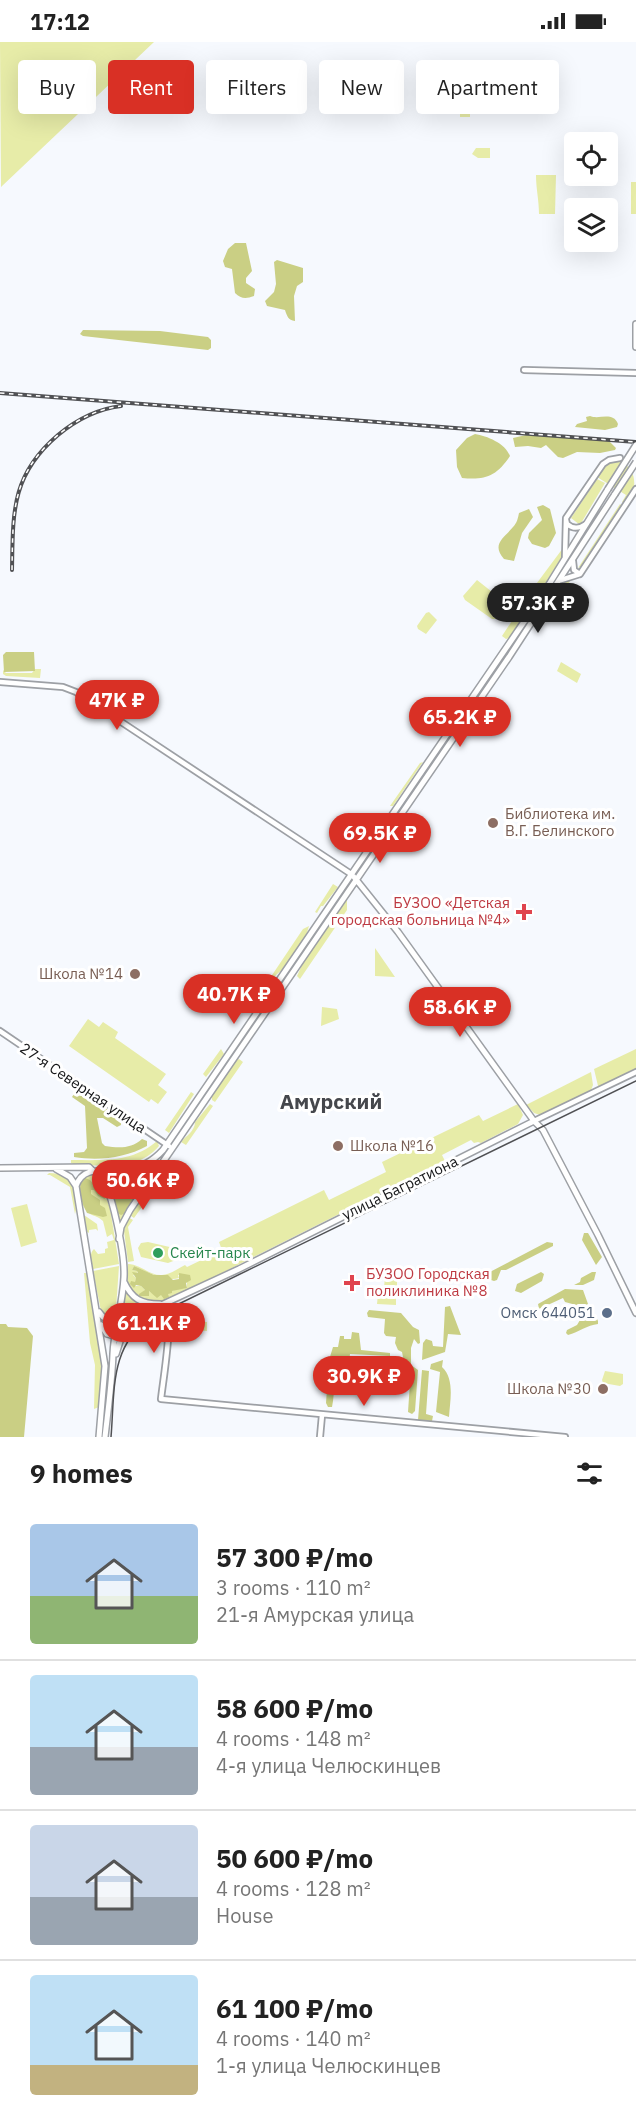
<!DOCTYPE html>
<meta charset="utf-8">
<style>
body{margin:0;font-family:"IBM Plex Sans",sans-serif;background:#f2f2f2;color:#222;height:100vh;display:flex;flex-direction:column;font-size:22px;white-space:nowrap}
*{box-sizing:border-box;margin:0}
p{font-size:20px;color:#767676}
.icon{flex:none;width:33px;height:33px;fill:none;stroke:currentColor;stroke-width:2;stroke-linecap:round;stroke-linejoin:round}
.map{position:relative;height:1395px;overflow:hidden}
.drawer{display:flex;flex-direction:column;background:#fff;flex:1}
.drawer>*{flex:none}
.top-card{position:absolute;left:18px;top:18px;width:600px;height:54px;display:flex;gap:12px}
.controls{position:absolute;left:564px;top:90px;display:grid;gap:12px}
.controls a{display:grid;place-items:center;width:54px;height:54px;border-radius:6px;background:#fff;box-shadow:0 6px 24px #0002;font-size:30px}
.price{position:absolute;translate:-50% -51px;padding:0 14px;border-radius:21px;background:#d93025;color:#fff;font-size:20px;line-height:39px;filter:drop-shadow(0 2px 3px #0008)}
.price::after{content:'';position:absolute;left:50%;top:36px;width:18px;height:14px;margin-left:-9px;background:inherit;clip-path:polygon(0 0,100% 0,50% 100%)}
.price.current{background:#222;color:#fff}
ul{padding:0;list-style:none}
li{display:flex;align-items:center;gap:18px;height:150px;padding:0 30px}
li+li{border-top:2px solid #e0e0e0}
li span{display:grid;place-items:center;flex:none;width:168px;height:120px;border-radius:6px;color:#555}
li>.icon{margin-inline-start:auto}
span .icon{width:72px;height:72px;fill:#fffc;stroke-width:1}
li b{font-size:26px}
h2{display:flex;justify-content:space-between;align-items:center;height:72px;padding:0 30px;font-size:26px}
.pill{padding:0 21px;border-radius:6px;background:#fff;box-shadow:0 6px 24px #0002;font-size:21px;line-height:54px}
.pill.current{background:#d93025;color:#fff}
.status{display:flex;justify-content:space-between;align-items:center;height:42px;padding:0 30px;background:#fff;direction:ltr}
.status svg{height:16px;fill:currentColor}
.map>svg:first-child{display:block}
.green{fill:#e7eca8;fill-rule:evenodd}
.forest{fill:#cacf84}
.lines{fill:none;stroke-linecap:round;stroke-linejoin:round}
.tertiary-casing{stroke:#9da0a5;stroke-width:8}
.secondary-casing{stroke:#9da0a5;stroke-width:8}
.tertiary{stroke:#fff;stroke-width:4.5}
.secondary{stroke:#fff;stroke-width:5}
.tram{stroke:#505154;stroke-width:1.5}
.rail-casing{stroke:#505154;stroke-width:4}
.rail{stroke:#fff;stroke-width:1.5;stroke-dasharray:4.5;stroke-linecap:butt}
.secondary-bridge-casing{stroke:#9da0a5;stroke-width:8;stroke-linecap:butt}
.secondary-bridge{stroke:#fff;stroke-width:5}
.education-dot{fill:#8d6e63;stroke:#fff;stroke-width:2}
.health-dot{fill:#e0444e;stroke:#fff;stroke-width:2}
.leisure-dot{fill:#2e9e5b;stroke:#fff;stroke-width:2}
.service-dot{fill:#5c6f8a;stroke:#fff;stroke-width:2}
.labels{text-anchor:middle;stroke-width:6;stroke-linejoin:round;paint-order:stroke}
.education-label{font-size:15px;fill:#785e54;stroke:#fff;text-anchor:start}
.health-label{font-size:15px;fill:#be3a42;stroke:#fff;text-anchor:end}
.street-label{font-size:15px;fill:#151618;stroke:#fff}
.leisure-label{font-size:15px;fill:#27864d;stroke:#fff;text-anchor:start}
.service-label{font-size:15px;fill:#4e5e75;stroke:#fff;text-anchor:end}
.district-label{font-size:21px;font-weight:bold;fill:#45474c;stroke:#fff}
</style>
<div class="status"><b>17:12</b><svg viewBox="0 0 49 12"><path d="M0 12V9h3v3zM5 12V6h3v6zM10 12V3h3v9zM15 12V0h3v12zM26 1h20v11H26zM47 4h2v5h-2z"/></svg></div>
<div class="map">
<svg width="636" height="1395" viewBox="0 0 636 1395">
<rect width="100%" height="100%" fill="#f6f9fe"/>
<path class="green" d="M0,0h154l-153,145z
M460,58h10v17h-10z
M476,106h14v10h-12l-6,-4z
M536,133h20l-1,39h-16c0,-14 -3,-25 -3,-39z
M631,140h5v32h-5z
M613,419c14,0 23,11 21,26 -3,7 -6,11 -10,16l-2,-1 4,-7 -29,-18 7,-10z
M597,437l8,4 -25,42 -9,-7z
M620,462l2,2 -40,60 -4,2z
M563,506l-2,10 -21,34 -5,2 -4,-3z
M572,536l-26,39 -2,-1c6,-15 13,-33 28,-38z
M477,538l29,23 1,3 -9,13h-6l-27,-19 -2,-4z
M529,553l5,4 -1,3 -24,36 -3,1 -4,-3z
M429,570l8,8 -11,14 -8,-5 -1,-3 9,-13z
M561,620l20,12 -4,9 -20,-12z
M35,627h6l-1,9 -34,-2 -3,-2v-4l3,3h26z
M423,720l-30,44h-3l30,-43z
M333,842l5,3 -15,19h-2l-4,7 -2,-1z
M347,856v12l-47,69 -3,-3 5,-11z
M309,884l-3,10 -22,32 -8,7 -12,21 -4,-3 43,-64z
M375,906l20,29 -20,-1z
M322,965l15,2 2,10 -18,7z
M88,977l11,8 4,-5 15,10 -3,6 51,36 -8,11 9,7 -9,12 -7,-5 -2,3 -80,-56z
M221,1007l3,5 -18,23 -3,-3z
M636,1007v21l-36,17 -2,-1 -4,-17z
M239,1017l4,3 -28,40 -3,-2v-4l23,-35z
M591,1030l2,13 -3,8 -50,22 -6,-2 -8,-8z
M191,1050l3,2 -25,39 -4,-3z
M210,1062l3,2 -27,39 -5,-3c5,-6 14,-11 14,-20z
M518,1062l5,11 -5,9 -37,19 -3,-1 -4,1 -3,-3 -29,15 3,6 -273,137c-15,5 -40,7 -44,-15 -1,-6 0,-13 0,-19 12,0 22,12 34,11 7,0 17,-7 23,-10l2,2 35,-17 -3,-8 105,-52 5,10 57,-28 -4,-10 97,-47 4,6zM134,1224c13,6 32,16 45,12l-1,-3 9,1v12c-4,0 -11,1 -15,3 -9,4 -14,7 -23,0l-3,5h-3l2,-6 -4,-4h-6l1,-8 -3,-3 5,-1 -1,-3 -5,-1z
M157,1099l2,5c-21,25 -54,19 -83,19l-5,-2v-3c31,0 61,3 86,-19z
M159,1118l2,1 -42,63 -6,-28 -9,-22 27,-1z
M49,1131c26,1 25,16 27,37l-1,4 -5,-27 -20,-12h-3z
M91,1132l8,3 11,31 9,56 -26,5c-1,-7 -5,-14 1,-20l4,5 7,-1v-4l3,-1 -1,-6 7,-2 -2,-6 -5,3 -4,-16c-4,-4 -9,-5 -13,-7 -10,-6 -12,-26 -8,-36z
M150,1145l5,2 -21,29 -3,-2v-3z
M27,1162l10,38 -16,5 -10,-39z
M84,1173l13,9 1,7 -2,-2 -7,1v3l-3,-2z
M128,1175l5,3 -5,7 6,34 -6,1 -4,-31z
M148,1200l26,6 4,5 -2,7 -8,3 -27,-6 -3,-9 3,-5z
M119,1224l-3,43 -3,6h-9l-3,-4 -8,-40z
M84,1231h3l15,90 -3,44 -5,2 1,-44 -5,-22z
M385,1234l12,1v11h-13z
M126,1248c5,12 17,17 30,15l-30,19 -8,11z
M378,1252l18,2v9l-19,-1z
M186,1279l21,1v9l-16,-1z
M605,1329l18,3v10l-3,2 -17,-3 -1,-3z"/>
<path class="forest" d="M235,201h11l6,28 -6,7v5l9,6 -1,7c-8,3 -13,3 -19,-3l-3,-24 -7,-2 -2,-6 5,-12z
M277,218l26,8v14l-6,4 -3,10 1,25c-7,-1 -8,-5 -10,-11l-18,-4 -2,-5 9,-9 2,-8 -2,-22z
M83,288l77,1 48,6 3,3v8l-3,2 -125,-14 -3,-2z
M590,374c9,4 23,-5 28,8l-1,3 -12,3 -30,-3 2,-3 10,-3 -1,-4z
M475,392c12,2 30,9 35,22 -14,21 -25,24 -48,22l-5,-11 -1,-17 11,-12z
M526,393l83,6 7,7 -1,2 -15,3 -23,-1 -14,6 -5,-1 -12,-12 -5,3 -13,-2 -13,1 -2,-9z
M543,463l7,4 6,24 -7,13 -4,2 -13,-4 -4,-6 1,-5 13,-13 -5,-13z
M529,467l4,8 -11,16 -8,28 -10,-2c-13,-15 0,-21 9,-32 4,-4 5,-9 6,-14z
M6,610h28l1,19 -31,1 -1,-17z
M74,1052c16,3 36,15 47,28v3l-4,2 -14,-9h-6l5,25 3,3c14,2 26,3 37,-7l5,2v5c-22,12 -48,15 -73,11v-4l10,-1 3,-4 -2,-42 -13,-9z
M83,1135l7,3 6,7 -2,-8 2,-1 4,4 5,17 -7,-3 -4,-6h-3v4l9,6v5l5,3 2,8 -4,1 -16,-4c-6,-12 -10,-24 -4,-36z
M134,1144l8,4 -16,23 -5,2 -4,-2 -5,-21 16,-1z
M584,1191h4l14,24 -6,8 -14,-25z
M547,1200l6,1v3l-47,24h-5l-4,10 -3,1 -9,-3v-3l3,-2z
M134,1224l20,9h14l5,5 6,-1v-6l11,2 1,5 -5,3 1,5 -15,3v2l-4,1 1,3 -5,2 -3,-4 -4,3 -8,-7v5h-10v-2l6,-4 -4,-4 -5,-1 -2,3 -4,-4 1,-3 4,1 1,-4 -4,-6 6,1 -1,-2 -5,-1z
M541,1230l3,2 -2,7 -21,12 -6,-2 2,-7z
M592,1230h4l-2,8 -11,5h-9l6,-3 1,-4z
M565,1247l18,1 5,14 -8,5 -2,5 -3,-2 1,-7 -11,-3 -2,-4 -24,11 -1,-5z
M450,1264l11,29 -13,-1 -3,18 -23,8 1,-17 3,-4 6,2 1,5 10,1 2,-40z
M369,1268l32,3 12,14 6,3 1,13 -2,1 -4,-5 -3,9v17l7,5 -3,41 -3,3 -4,-2 3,-44 -6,-1 -3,-15 -4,-2 -3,-7 1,-6 -10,-1 -2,-3 1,-14 -17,-2 -1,-4z
M591,1274l5,1 2,4v3c-11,1 -19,8 -30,11l-2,-2 1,-3 10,-5 3,-5 4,1z
M0,1282h6l2,3 19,1 6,8 -9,101h-24z
M352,1290l7,1 2,17 29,3v3l-40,-2 -1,9h-12l-4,38 -1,6h-4l-2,-4 3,-43 4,-13h5l2,-11h4v3h7z
M443,1318l-1,7c13,12 8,34 7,50l-13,-5 4,-40 -10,-3 1,-5z
M422,1328l7,1 -3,43 7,2 -1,5 -14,-1z"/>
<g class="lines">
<g class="tertiary-casing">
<path id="tertiary" d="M524,328l112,3
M566,478l1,4c7,6 13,4 19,0
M565,515l1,-39 37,-54 6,-4 11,-2
M573,519l1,9 6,4
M561,538l19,-6 56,-85
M0,640l63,5 13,5 275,182
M0,989l169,115
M534,1079l102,-49
M165,1262c9,14 -2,76 -4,95l404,38
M320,1395l2,-22"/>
</g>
<g class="secondary-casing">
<path id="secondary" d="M636,282v23
M354,835l44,55 136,189 9,9 55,105 38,78
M0,1126l89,-1 3,3
M56,1127l14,8 6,9
M97,1129c15,12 28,86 27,106 -1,26 -10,52 -11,77 -1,28 -5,56 -8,83
M119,1197l2,-12 9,-17 379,-553 106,-163
M124,1240c8,17 17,22 36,22
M99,1270l4,5 6,1 6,-3 3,-6
M101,1283l6,9 11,3 16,-18 10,-6 95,-44 295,-148
M116,1312l6,-19
M99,1395l6,-71 -29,-180c8,-23 31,-12 50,-16 14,-2 27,-9 37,-20l380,-556 65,-105"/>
</g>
<use href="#tertiary" class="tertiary"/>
<use href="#secondary" class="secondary"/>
<path class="tram" d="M111,1395c4,-46 -2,-92 41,-120l484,-236"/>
<g class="rail-casing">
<path id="rail" d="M0,351l636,49
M12,528c1,-58 -1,-95 46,-135 18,-15 39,-26 63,-29"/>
</g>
<use href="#rail" class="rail"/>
<g class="secondary-bridge-casing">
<path id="secondary-bridge" d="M608,447l28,-44
M615,452l21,-32"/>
</g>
<use href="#secondary-bridge" class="secondary-bridge"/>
</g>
<g class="education-dot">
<circle cx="493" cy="781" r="6"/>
<circle cx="135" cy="932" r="6"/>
<circle cx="338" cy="1104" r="6"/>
<circle cx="603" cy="1347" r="6"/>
</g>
<g class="health-dot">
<path d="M521 861h6v6h6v6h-6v6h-6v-6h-6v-6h6z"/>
<path d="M349 1232h6v6h6v6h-6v6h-6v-6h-6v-6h6z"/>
</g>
<circle class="leisure-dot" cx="158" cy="1211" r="6"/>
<circle class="service-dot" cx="607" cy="1271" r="6"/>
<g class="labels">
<g class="education-label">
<text x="505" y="777">Библиотека им.<tspan x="505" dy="17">В.Г. Белинского</tspan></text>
<text x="123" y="937" text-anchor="end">Школа №14</text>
<text x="350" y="1109">Школа №16</text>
<text x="591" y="1352" text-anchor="end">Школа №30</text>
</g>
<g class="health-label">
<text x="510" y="866">БУЗОО «Детская<tspan x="510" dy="17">городская больница №4»</tspan></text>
<text x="366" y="1237" text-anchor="start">БУЗОО Городская<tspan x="366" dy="17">поликлиника №8</tspan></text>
</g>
<g class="street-label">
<text transform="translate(83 1046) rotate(34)" y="5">27-я Северная улица</text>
<text transform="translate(400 1146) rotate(-26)" y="5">улица Багратиона</text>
</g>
<g class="leisure-label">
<text x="170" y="1216">Скейт-парк</text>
</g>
<g class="service-label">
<text x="595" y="1276">Омск 644051</text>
</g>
<g class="district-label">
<text x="331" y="1067">Амурский</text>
</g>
</g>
</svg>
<div class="controls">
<a><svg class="icon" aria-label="locate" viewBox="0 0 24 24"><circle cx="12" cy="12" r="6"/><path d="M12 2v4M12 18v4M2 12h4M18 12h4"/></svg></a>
<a><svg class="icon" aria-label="layers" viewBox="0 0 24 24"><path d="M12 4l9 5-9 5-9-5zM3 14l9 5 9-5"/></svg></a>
</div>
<b class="price current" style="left:538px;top:592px">57.3K ₽</b>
<b class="price" style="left:117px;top:689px">47K ₽</b>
<b class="price" style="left:460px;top:706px">65.2K ₽</b>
<b class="price" style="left:380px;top:822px">69.5K ₽</b>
<b class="price" style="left:234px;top:983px">40.7K ₽</b>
<b class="price" style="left:460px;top:996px">58.6K ₽</b>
<b class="price" style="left:143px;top:1169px">50.6K ₽</b>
<b class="price" style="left:154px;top:1312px">61.1K ₽</b>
<b class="price" style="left:364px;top:1365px">30.9K ₽</b>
<div class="top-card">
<a class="pill">Buy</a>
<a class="pill current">Rent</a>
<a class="pill">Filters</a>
<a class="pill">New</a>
<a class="pill">Apartment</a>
</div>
</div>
<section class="drawer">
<h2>9 homes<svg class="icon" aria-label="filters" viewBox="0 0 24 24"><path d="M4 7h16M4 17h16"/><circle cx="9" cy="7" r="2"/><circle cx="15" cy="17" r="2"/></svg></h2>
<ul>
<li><span style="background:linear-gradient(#a9c7e8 60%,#8fb573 0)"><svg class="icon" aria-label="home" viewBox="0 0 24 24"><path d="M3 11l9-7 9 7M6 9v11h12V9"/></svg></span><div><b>57 300 ₽/mo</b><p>3 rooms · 110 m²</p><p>21-я Амурская улица</p></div></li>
<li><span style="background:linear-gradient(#bfe0f5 60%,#9aa5b1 0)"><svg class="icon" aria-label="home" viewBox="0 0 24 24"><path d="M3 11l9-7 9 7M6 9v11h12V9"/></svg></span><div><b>58 600 ₽/mo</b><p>4 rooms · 148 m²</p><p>4-я улица Челюскинцев</p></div></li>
<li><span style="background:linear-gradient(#c9d6e8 60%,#9aa5b1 0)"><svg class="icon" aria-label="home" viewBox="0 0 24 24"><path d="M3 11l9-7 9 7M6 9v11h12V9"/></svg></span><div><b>50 600 ₽/mo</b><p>4 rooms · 128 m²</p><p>House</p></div></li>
<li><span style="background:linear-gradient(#bfe0f5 75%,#c2b280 0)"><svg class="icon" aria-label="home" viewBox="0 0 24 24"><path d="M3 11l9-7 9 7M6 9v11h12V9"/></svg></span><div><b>61 100 ₽/mo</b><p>4 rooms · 140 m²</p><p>1-я улица Челюскинцев</p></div></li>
</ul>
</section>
